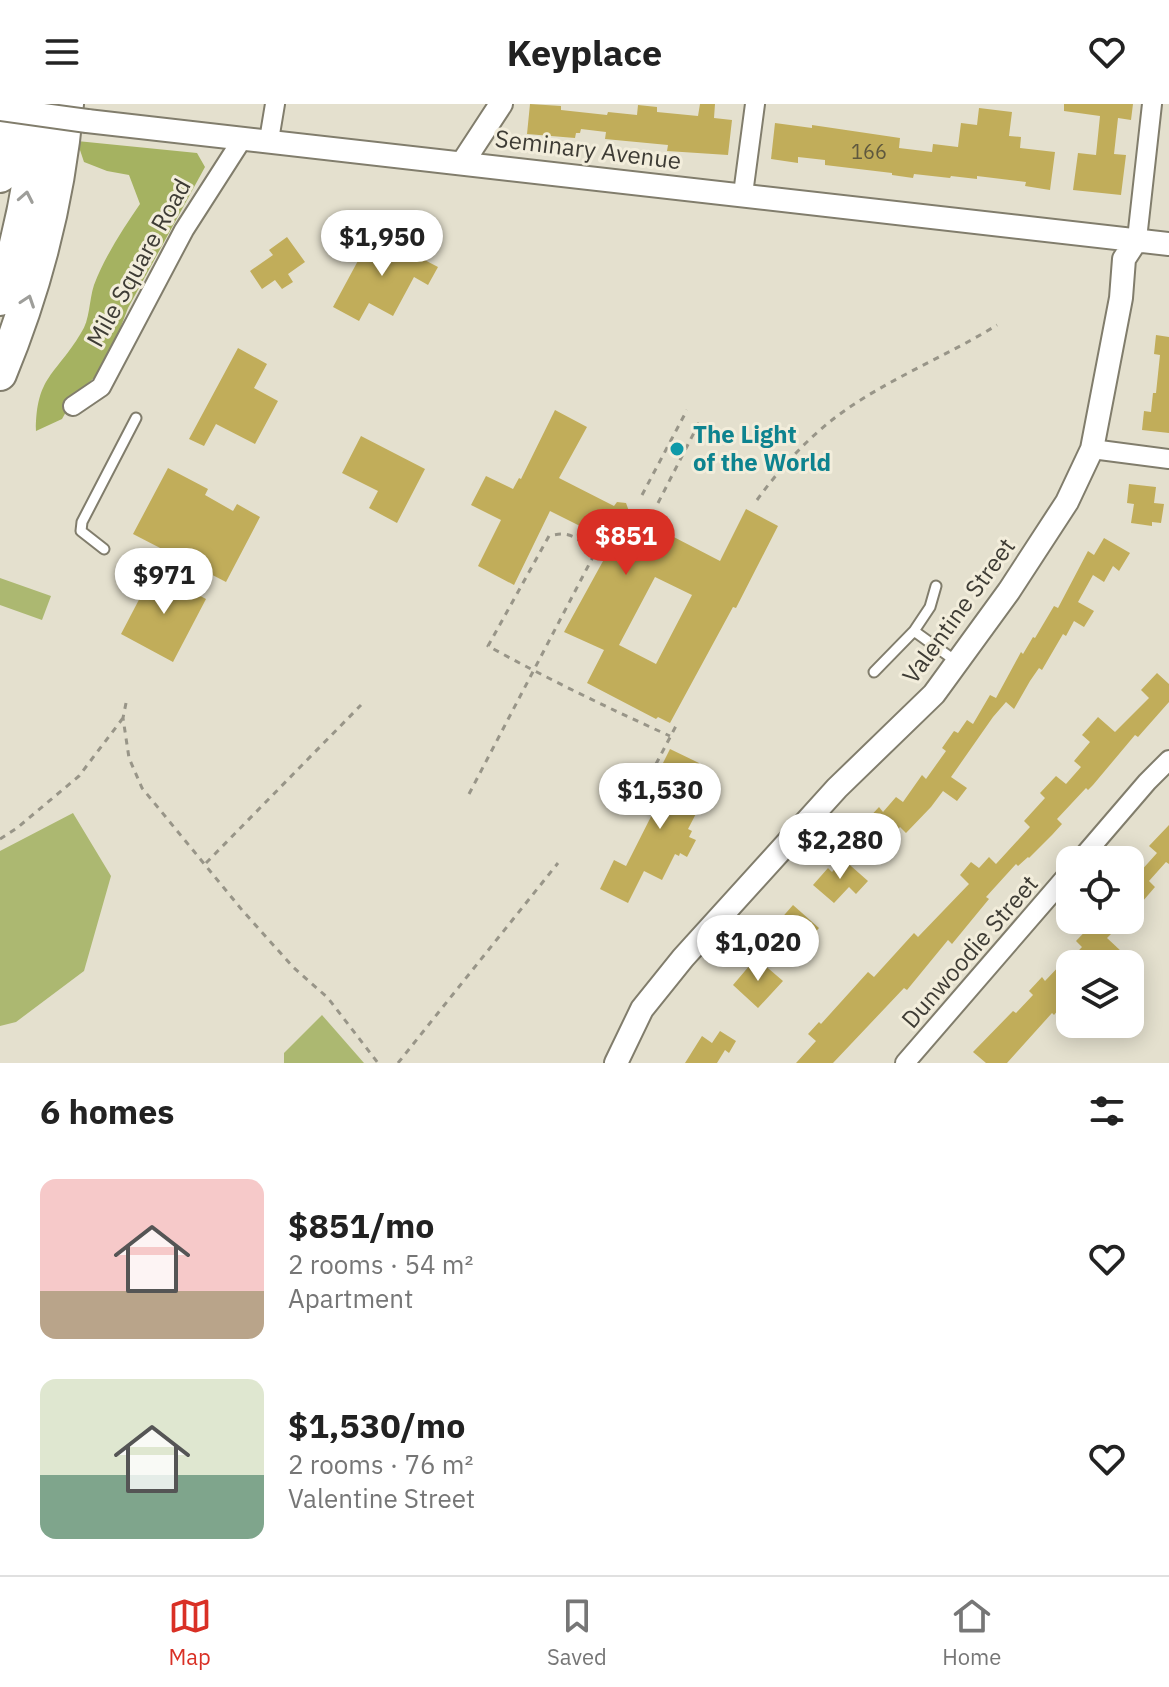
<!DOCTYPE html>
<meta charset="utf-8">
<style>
body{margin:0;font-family:"IBM Plex Sans",sans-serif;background:#f2f2f2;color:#222;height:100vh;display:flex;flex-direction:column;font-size:30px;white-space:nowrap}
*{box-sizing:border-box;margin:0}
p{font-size:26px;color:#767676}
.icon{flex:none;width:44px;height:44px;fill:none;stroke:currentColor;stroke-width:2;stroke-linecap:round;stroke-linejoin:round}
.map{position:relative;height:959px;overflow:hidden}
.sheet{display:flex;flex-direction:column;background:#fff;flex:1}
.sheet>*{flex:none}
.fabs{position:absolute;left:1056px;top:742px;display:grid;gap:16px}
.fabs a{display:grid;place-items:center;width:88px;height:88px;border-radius:16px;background:#fff;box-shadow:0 4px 20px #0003;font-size:40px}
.price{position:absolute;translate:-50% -68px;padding:0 18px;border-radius:28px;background:#fff;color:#222;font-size:26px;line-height:52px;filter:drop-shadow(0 2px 4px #0008)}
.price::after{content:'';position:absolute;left:50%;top:48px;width:24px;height:18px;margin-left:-12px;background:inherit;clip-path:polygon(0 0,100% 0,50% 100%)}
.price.active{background:#d93025;color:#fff}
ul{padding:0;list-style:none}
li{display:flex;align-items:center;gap:24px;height:200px;padding:0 40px}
li span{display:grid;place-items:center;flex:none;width:224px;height:160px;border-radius:16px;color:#555}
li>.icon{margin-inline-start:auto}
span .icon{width:96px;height:96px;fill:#fffc;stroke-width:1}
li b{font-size:34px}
h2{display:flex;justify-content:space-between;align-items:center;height:96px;padding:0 40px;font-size:34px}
header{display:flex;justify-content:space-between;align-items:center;height:104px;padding:0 40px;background:#fff;font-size:36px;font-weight:700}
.tabs{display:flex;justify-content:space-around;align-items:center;height:112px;border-top:2px solid #e0e0e0;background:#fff;font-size:22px;color:#767676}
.tabs a{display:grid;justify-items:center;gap:4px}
.tabs .active{color:#d93025}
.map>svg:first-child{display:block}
.green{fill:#acb871}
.forest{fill:#a5b261}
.building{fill:#c1ad5a;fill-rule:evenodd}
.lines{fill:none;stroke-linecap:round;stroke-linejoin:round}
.service-casing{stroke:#817d6c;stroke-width:13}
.minor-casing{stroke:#817d6c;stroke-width:22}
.tertiary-casing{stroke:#817d6c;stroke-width:26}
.motorway-casing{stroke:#817d6c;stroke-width:36}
.path{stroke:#989588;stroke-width:3;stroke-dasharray:6 6;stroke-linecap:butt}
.service{stroke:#fff;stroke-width:9}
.minor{stroke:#fff;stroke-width:18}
.tertiary{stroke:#fff;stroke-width:22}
.motorway{stroke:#fff;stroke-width:32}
.tertiary-bridge-casing{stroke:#817d6c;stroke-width:26;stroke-linecap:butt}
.tertiary-bridge{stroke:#fff;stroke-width:22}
.oneway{stroke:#9e9e9a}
.culture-dot{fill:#0f9aa8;stroke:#f2eddb;stroke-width:3}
.labels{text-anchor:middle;stroke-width:6;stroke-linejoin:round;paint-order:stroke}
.number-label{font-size:20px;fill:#5f583e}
.street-label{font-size:24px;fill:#3e3c35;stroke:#f2eddb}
.culture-label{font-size:24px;font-weight:bold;fill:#0d838f;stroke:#f2eddb;text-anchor:start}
</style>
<header><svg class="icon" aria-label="menu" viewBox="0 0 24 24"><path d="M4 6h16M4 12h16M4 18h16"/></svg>Keyplace<svg class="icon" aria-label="heart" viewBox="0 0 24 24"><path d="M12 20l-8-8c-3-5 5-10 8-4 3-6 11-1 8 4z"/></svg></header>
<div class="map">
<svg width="1169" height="959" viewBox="0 0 1169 959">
<rect width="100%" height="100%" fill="#e4e0ce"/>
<path class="green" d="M0,474l51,18 -9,24 -42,-15z
M73,709l38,63 -27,95 -68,51 -16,4v-175z
M322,911l42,48h-80v-10z"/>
<path class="forest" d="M77,37l120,12 8,14 -77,141 -23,60 -29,26 -14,25 -26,12c0,-55 20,-56 45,-98 9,-13 8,-33 13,-48 11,-29 29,-56 46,-81l-11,-29 -22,-4 -23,-9z"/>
<path class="building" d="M530,0l31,2v4l46,5 1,-3 29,3 1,-10 19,2v5l41,4 2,-12h15l-1,14 18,2 -4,35 -61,-4 1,-6 -63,-6 1,-7 -25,-3 -1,4h-4l-1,5 -48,-4z
M1064,0h69l-2,16 -13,-2 -4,36 12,1 -5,40 -48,-5 5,-37 18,2 4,-39 -36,-5z
M979,4l33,4 -3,24 12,1 -1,11 35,4 -5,38 -25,-4 1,-4 -49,-6v3l-26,-3 -1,2 -36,-4 -1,4 -21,-3v-2l-67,-8v-5l-27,-3v6l-27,-4 4,-36 37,5v-3l88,13 -1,10 33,4 1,-8 25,3 3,-24 16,2z
M373,129l65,34 -10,18 -14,-8 -21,39 -24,-13 -10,18 -26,-14z
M287,133l18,25 -17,12 5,8 -11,7 -7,-9 -13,9 -12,-18 23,-16 -4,-5z
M1156,231l13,2v96l-27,-3 2,-19 7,1 2,-19h3l4,-38 -6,-1z
M238,244l29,16 -13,24 24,13 -23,43 -39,-20 -12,22 -15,-7z
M555,306l32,17 -28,51 55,28 3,-4 9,1 4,11 21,10 3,-3 10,1 2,11 54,28 26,-52 32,17 -42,82 -3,-1 -63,116 -12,-6 -2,2 -69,-36 17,-33 -40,-18 44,-80 -10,-8 -2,-10 -46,-23 -36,74 -36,-19 23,-46 -30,-15 15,-29 27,13 6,-11 2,1zM655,473l37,18 -36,69 -37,-19z
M361,332l64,33 -28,54 -28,-15 9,-17 -36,-18z
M168,364l40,21 -3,6 28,16 4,-7 23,13 -34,65 -93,-48z
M1129,380l27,3 -2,16 10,1 -3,19 -9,-1v4l-21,-3 3,-19 -7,-1z
M1104,434l26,15 -11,18 -6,-5 -9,16 -11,-7 -15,27 16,9 -10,16 -10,-6 -8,15 -3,-2 -21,36 -3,-2 -9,13 -16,28 -8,-7 -13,15 -42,60 16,11 -10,13 -14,-10 -12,16 -25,26 -6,-6 -12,14 -22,-20 13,-14 4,5 13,-15 7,5 19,-27 4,4 20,-28 -4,-3 12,-17 4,2 9,-13 6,4 17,-29 6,3 25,-46 2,2 10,-17 2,1 19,-32 4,2 30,-57 6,4z
M154,467l52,28 -33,63 -52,-28z
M1157,569l12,11v18l-31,35 -3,-2 -42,50 -5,5 -2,-2 -29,31 5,5 -10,11 -23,23 -1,-1 -10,9 -2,-2 -30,33 3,2 -37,45 -4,-4 -41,50 -3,-2 -71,75h-37l20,-22 -8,-7 11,-12 2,2 47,-52 6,5 40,-44 4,4 51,-53 -9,-9 11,-13 8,6 10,-11 7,7 34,-37 -6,-6 21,-23 -5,-5 16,-17 10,8 15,-17 -7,-6 16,-19 -8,-7 16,-18 17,15 34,-34 -8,-8z
M670,645l29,14 -16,32 18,9 -13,25 4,2 -3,6 7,3 -9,17 -7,-4 -1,3 -4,-2 -13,26 -18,-9 -16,32 -28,-14 14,-29 12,6 42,-83 -12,-6z
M1169,721v39l-3,-2 -17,19 6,6 -25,29v-33l27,-30 -8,-7z
M843,755l25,22 -12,13 -7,-7 -15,16 -21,-18 15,-17 4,4z
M793,801l26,23 -9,10 -11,-10 -13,15 -15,-13z
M1096,816h9l10,10 -8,8 15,14 -11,12h-45l16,-17 -6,-6z
M756,854l27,23 -25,27 -25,-23z
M1063,858l7,6v51l-11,-10 -5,6 -2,-2 -45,50h-21l-13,-11 40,-41 3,2 17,-18 -4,-4 13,-14 3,4z
M720,927l16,10 -7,12 -4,-3 -8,13h-32l17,-27 10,7z"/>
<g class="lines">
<g class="service-casing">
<path id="service" d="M104,445l-23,-18 1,-9 54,-104
M914,527l16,-24 6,-21
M874,568l40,-41 43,31"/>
</g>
<g class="minor-casing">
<path id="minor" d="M269,36l6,-36
M743,90l12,-90
M1137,135l15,-135
M73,302l28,-19 83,-157 59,-92
M1092,345l77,10
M1080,756l67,-78 22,-22
M905,959l165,-191"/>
</g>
<g class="tertiary-casing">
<path id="tertiary" d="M87,17l1082,123
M463,58l38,-58
M616,959l26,-54 41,-51 154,-170 97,-94 75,-103 58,-89 25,-53 29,-151 3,-39 13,-20"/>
</g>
<g class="motorway-casing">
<path id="motorway" d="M0,72l10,-72
M0,195c21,-63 33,-128 39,-195
M0,270c36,-87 59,-176 67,-270"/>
</g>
<path class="path" d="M642,391l45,-85
M757,396c21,-29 47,-58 75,-80 50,-39 112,-62 165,-95
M658,399l43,-84
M126,599l-3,15 6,40 13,30 100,122 51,57 35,31 50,65
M656,660l21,-40
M469,690l126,-241c-18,-14 -23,-23 -46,-17l-61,110c60,33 120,62 182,90
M0,735l17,-11 62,-52 44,-58
M206,759l155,-158
M398,959l160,-200"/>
<use href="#service" class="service"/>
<use href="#minor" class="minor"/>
<use href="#tertiary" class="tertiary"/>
<use href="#motorway" class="motorway"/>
<g class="tertiary-bridge-casing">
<path id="tertiary-bridge" d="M0,5l87,12"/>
</g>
<use href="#tertiary-bridge" class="tertiary-bridge"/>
</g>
<defs><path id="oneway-chevron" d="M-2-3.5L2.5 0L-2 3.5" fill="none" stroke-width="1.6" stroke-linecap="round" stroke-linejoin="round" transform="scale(2)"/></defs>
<g class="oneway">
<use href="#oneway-chevron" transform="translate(26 93) rotate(-79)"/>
<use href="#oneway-chevron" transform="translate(28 197) rotate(-71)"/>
</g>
<circle class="culture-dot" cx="677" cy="345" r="8"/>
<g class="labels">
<g class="number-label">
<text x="869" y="55">166</text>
</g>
<g class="street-label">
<text transform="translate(588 46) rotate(7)" y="8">Seminary Avenue</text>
<text transform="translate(139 159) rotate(-61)" y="8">Mile Square Road</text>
<text transform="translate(959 507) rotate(-54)" y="8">Valentine Street</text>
<text transform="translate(970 848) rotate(-49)" y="8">Dunwoodie Street</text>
</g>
<g class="culture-label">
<text x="693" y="339">The Light<tspan x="693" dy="28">of the World</tspan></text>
</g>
</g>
</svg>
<div class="fabs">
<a><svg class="icon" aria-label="locate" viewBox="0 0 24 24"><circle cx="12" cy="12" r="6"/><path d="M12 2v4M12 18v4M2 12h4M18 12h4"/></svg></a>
<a><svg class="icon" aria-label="layers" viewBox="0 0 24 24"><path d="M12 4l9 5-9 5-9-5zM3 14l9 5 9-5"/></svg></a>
</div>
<b class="price" style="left:382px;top:174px">$1,950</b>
<b class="price active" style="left:626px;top:473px">$851</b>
<b class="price" style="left:164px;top:512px">$971</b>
<b class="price" style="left:660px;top:727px">$1,530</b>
<b class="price" style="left:840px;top:777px">$2,280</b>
<b class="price" style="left:758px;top:879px">$1,020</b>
</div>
<section class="sheet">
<h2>6 homes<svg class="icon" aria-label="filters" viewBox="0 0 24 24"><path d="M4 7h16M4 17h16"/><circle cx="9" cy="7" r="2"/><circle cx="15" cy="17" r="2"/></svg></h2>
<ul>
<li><span style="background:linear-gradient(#f6c9c9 70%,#b9a48a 0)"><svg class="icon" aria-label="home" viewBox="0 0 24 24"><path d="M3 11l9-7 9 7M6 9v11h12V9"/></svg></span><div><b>$851/mo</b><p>2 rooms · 54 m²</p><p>Apartment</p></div><svg class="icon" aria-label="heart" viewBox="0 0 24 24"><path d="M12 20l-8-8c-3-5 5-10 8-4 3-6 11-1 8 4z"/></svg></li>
<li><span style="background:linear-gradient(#dfe7d0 60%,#7fa58c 0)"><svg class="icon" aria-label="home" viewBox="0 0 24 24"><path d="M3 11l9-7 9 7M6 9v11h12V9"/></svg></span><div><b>$1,530/mo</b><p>2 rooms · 76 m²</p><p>Valentine Street</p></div><svg class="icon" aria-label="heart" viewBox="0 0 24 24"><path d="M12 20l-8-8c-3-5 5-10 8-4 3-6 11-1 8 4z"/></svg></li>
</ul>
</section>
<nav class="tabs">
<a class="active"><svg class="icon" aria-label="map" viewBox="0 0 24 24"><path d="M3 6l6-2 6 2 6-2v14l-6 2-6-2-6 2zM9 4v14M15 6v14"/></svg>Map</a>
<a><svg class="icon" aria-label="saved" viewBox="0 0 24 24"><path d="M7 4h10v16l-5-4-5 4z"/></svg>Saved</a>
<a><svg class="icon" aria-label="home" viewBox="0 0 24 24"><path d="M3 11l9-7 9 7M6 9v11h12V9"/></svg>Home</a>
</nav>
